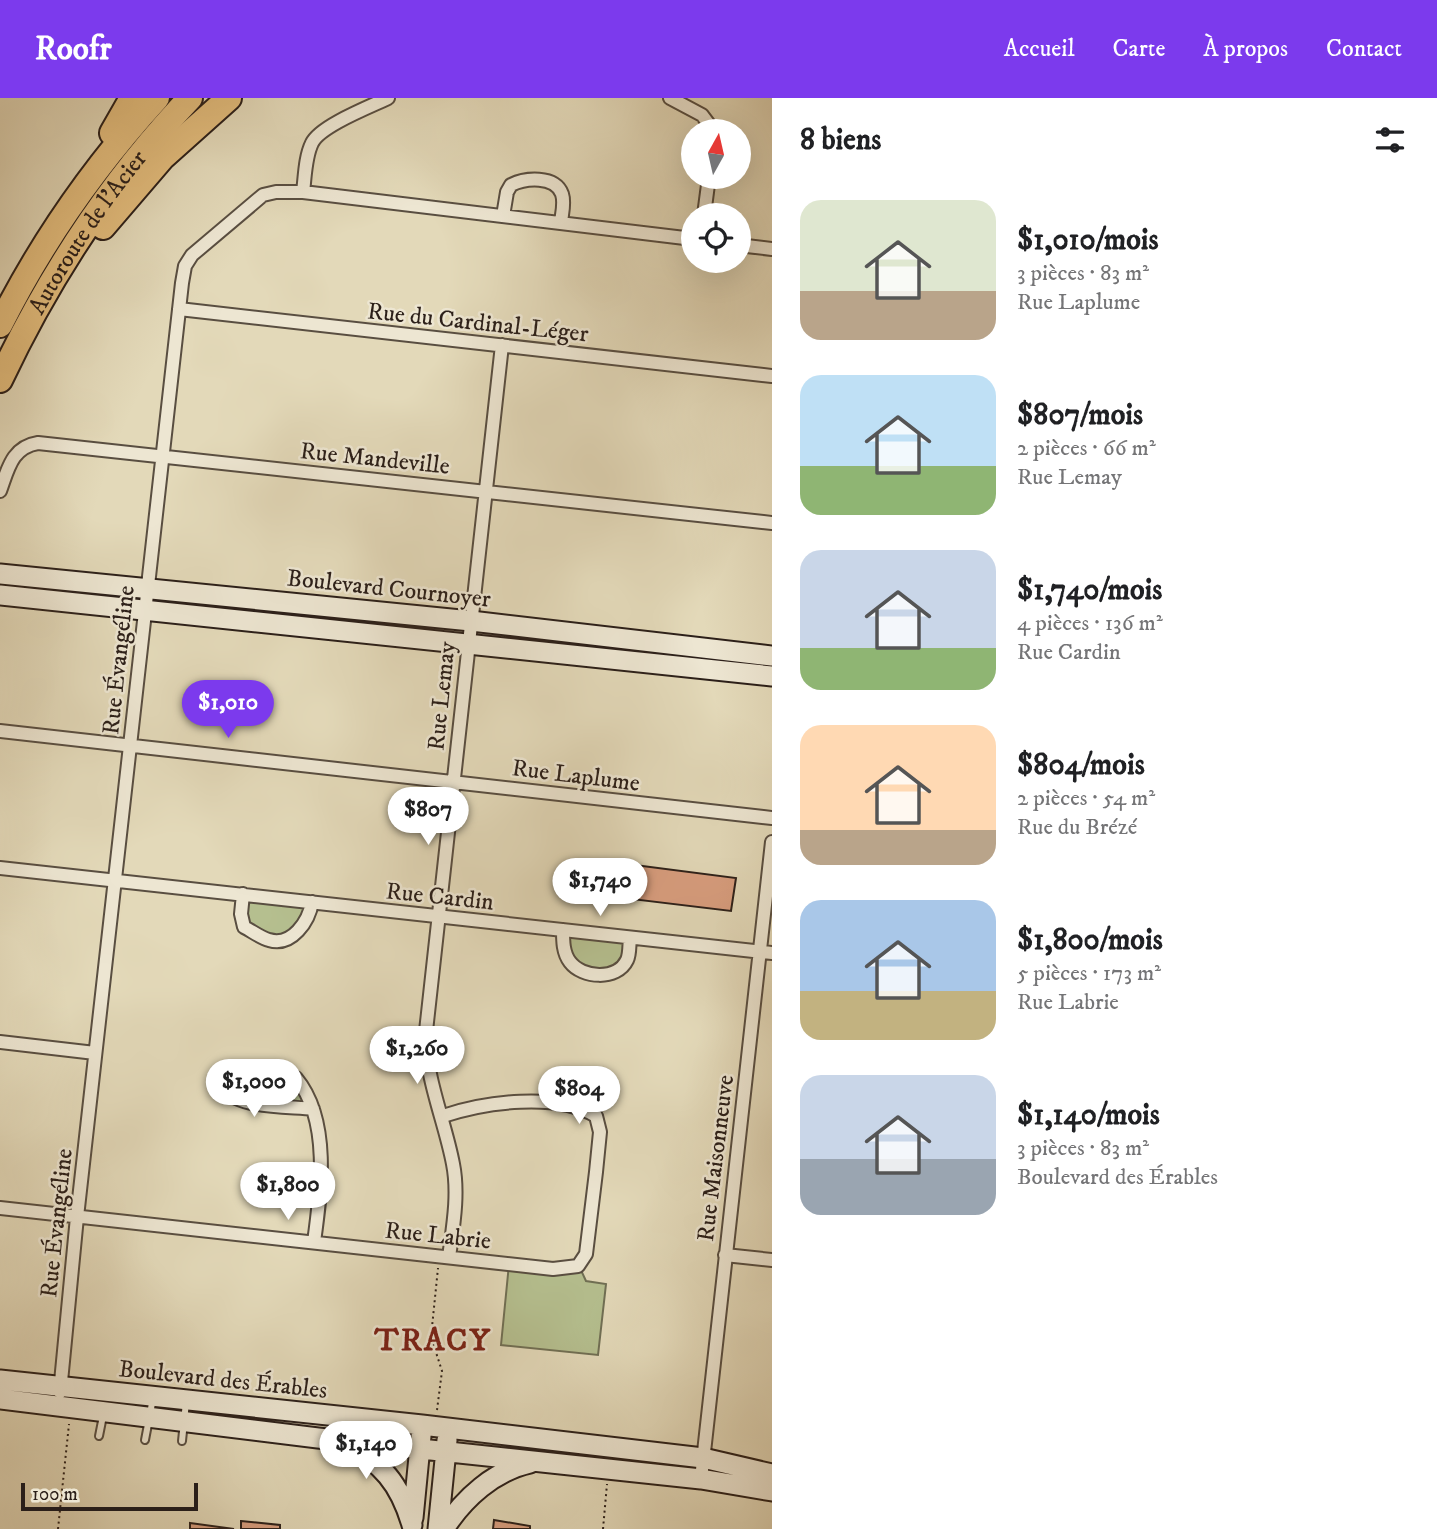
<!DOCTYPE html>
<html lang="fr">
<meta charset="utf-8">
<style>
body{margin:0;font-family:"IM FELL DW Pica",serif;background:#f2f2f2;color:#202124;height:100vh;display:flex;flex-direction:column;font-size:26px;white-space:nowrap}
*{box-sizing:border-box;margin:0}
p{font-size:23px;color:#757577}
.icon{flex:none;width:38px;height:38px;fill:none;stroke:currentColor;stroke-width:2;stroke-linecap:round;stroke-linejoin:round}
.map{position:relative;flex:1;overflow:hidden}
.panel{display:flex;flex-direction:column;background:#fff;width:665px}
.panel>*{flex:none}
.needle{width:46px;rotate:8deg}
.tools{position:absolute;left:681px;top:21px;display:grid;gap:14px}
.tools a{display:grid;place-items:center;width:70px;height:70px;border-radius:50%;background:#fff;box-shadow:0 7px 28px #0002;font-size:35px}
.scale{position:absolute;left:21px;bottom:18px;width:177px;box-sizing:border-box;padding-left:7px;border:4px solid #2b1f19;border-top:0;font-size:19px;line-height:24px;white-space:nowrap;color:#2b1f19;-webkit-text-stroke:5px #ede6d2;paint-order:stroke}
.price{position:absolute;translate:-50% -60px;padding:0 16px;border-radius:24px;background:#fff;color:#222;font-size:23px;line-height:46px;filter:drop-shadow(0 2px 4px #0008)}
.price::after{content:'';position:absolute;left:50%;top:42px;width:21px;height:16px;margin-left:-10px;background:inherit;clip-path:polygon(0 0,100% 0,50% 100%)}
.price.selected{background:#7c3aed;color:#fff}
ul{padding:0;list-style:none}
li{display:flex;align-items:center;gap:21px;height:175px;padding:0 28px}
li span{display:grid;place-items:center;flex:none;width:196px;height:140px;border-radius:21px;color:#555}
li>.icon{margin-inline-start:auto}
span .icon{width:84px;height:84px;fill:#fffc;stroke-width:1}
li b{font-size:30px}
h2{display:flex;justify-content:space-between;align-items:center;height:84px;padding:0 28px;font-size:30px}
header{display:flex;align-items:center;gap:42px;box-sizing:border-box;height:98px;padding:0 35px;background:#7c3aed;color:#fff}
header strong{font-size:33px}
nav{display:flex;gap:38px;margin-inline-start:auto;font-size:24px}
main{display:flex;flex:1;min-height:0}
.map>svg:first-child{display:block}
.green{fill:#b5bf8f;stroke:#706f54;stroke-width:2}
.building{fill:#d99e7f;stroke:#2b1f19;stroke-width:2}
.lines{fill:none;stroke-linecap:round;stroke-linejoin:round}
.lane-casing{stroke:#594e41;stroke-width:10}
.street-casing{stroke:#594e41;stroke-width:16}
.secondary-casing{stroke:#2b1f19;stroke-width:23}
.highway-casing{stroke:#2b1f19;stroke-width:28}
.path{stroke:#2b1f19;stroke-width:2;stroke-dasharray:2 3.5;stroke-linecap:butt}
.lane{stroke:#ede6d2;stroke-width:6}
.street{stroke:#ede6d2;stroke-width:12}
.secondary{stroke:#ede6d2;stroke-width:19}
.highway{stroke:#e2bc7c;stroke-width:24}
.labels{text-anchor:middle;stroke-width:5;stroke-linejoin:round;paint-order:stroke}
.street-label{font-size:24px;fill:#2b1f19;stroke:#ede6d2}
.district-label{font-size:32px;font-weight:bold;letter-spacing:2px;fill:#7a1f14;stroke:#ede6d2}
</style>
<header>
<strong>Roofr</strong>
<nav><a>Accueil</a><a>Carte</a><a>À propos</a><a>Contact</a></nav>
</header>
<main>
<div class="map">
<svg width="772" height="1431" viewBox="0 0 772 1431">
<rect width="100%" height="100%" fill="#e3d9b9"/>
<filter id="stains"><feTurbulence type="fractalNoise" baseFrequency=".00286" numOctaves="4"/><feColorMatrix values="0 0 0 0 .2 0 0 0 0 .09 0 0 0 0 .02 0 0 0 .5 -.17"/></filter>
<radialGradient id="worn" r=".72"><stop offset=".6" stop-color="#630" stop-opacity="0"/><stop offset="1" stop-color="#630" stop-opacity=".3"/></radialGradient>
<path class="green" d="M245,800l66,9 -2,9 -32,25 -31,-15z
M563,836l64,6 -1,11 -12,19 -36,-2z
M235,975l60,7 15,27 -75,-9 -9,-19z
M509,1166l71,4 6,13 20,3 -8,71 -97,-10z"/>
<path class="building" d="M627,766l109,14 -5,33 -108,-13z
M494,1422l36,6v3h-37z
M241,1423l39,4v4h-39z
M190,1425l44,6h-44z"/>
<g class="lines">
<g class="lane-casing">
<path id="lane" d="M99,1338l4,-20
M145,1342l8,-42
M182,1343l4,-39"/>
</g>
<g class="street-casing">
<path id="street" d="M670,0l32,17 12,16
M303,94c2,-15 2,-35 9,-49 8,-17 57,-36 76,-45
M704,117l5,-38
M503,118l4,-24 4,-7c14,-7 44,-10 51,9 3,9 0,19 -1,28
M738,147l34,4
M179,211l593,67
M0,393c8,-22 12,-44 38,-48l734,80
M0,633l772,87
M0,770l772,85
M243,796l-2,20 3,13c8,4 17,11 25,13 23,7 40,-19 43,-38
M563,832c0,11 0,23 7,32 12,16 47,19 57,-2 3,-6 2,-15 3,-22
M0,944l95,11
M313,1011c-25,-3 -80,0 -92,-24 9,-25 54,-10 75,-7 35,42 25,114 18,164
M0,1110l553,61 25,-3 8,-12 10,-82 4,-40 -4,-16c-40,-24 -111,-14 -153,0
M725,1157l47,5
M449,1159c4,-30 10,-63 4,-93 -8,-43 -29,-89 -27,-133l76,-686
M60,1294l17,-175 105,-934 3,-17 7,-11 71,-60 13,-3h27l390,47
M701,1381l71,-637"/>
</g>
<g class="secondary-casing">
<path id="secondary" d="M0,476l471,47 301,35
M0,497l772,81
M0,1282l422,45 281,33 69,16
M0,1301l318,39 383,41 71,12
M343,1345c39,19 57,41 69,82
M413,1420l8,-82
M438,1431l9,-89
M444,1431c20,-31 50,-58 86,-66"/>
</g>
<g class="highway-casing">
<g id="highway">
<path d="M112,35l20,-35"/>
<path d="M103,129l60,-70 66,-59"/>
<path d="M0,227c41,-82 95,-159 157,-227"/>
<path id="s1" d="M0,282c49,-104 111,-199 190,-282"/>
</g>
</g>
<path class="path" d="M437,1312l5,-39 -11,-34 7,-69
M58,1431l11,-105
M603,1431l4,-45"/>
<use href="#lane" class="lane"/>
<use href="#street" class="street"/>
<use href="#secondary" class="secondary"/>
<use href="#highway" class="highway"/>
</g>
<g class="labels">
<g class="street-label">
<text dy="8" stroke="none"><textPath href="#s1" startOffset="172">Autoroute de l'Acier</textPath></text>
<text transform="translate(478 224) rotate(6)" y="8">Rue du Cardinal-Léger</text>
<text transform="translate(375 360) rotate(6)" y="8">Rue Mandeville</text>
<text transform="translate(389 490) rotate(6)" y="8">Boulevard Cournoyer</text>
<text transform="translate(118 562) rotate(-84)" y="8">Rue Évangéline</text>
<text transform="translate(441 598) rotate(-84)" y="8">Rue Lemay</text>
<text transform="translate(576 677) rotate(7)" y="8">Rue Laplume</text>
<text transform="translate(440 798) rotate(6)" y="8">Rue Cardin</text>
<text transform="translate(715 1060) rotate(-83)" y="8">Rue Maisonneuve</text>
<text transform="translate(56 1125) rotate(-84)" y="8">Rue Évangéline</text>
<text transform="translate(438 1137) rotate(6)" y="8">Rue Labrie</text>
<text transform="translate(223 1281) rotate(6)" y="8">Boulevard des Érables</text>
</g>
<g class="district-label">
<text x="433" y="1252">TRACY</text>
</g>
</g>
<rect width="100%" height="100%" filter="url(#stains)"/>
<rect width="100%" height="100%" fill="url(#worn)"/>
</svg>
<div class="tools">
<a><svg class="needle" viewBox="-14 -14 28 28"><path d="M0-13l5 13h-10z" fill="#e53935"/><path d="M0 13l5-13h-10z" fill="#757577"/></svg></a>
<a><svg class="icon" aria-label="locate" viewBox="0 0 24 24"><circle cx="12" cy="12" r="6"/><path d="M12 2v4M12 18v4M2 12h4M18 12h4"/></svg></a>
</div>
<div class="scale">100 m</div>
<b class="price selected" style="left:228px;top:642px">$1,010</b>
<b class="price" style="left:428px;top:749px">$807</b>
<b class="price" style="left:600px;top:820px">$1,740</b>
<b class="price" style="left:417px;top:988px">$1,260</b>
<b class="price" style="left:254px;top:1021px">$1,000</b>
<b class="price" style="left:579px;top:1028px">$804</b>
<b class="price" style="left:288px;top:1124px">$1,800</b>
<b class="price" style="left:366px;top:1383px">$1,140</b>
</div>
<section class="panel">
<h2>8 biens<svg class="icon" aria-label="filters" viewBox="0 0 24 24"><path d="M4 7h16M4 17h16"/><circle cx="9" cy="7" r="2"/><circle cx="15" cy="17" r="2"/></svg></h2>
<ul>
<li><span style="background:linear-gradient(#dfe7d0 65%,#b9a48a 0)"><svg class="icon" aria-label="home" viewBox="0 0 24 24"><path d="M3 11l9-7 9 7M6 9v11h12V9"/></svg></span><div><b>$1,010/mois</b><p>3 pièces · 83 m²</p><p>Rue Laplume</p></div></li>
<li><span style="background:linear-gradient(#bfe0f5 65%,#8fb573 0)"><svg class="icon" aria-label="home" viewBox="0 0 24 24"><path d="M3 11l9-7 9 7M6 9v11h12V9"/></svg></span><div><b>$807/mois</b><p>2 pièces · 66 m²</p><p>Rue Lemay</p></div></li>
<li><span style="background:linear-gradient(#c9d6e8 70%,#8fb573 0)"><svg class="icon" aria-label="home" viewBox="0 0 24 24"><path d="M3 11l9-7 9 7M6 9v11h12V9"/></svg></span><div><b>$1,740/mois</b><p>4 pièces · 136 m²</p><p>Rue Cardin</p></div></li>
<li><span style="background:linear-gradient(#ffd9b3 75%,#b9a48a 0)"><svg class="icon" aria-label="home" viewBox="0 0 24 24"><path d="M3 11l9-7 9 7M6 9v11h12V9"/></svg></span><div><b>$804/mois</b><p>2 pièces · 54 m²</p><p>Rue du Brézé</p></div></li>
<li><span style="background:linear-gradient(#a9c7e8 65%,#c2b280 0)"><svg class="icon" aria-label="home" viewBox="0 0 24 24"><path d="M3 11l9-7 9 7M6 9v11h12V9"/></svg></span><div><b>$1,800/mois</b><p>5 pièces · 173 m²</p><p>Rue Labrie</p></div></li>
<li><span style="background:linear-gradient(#c9d6e8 60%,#9aa5b1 0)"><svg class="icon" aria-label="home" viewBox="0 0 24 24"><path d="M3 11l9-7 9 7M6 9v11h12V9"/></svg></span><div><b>$1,140/mois</b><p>3 pièces · 83 m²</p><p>Boulevard des Érables</p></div></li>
</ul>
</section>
</main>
